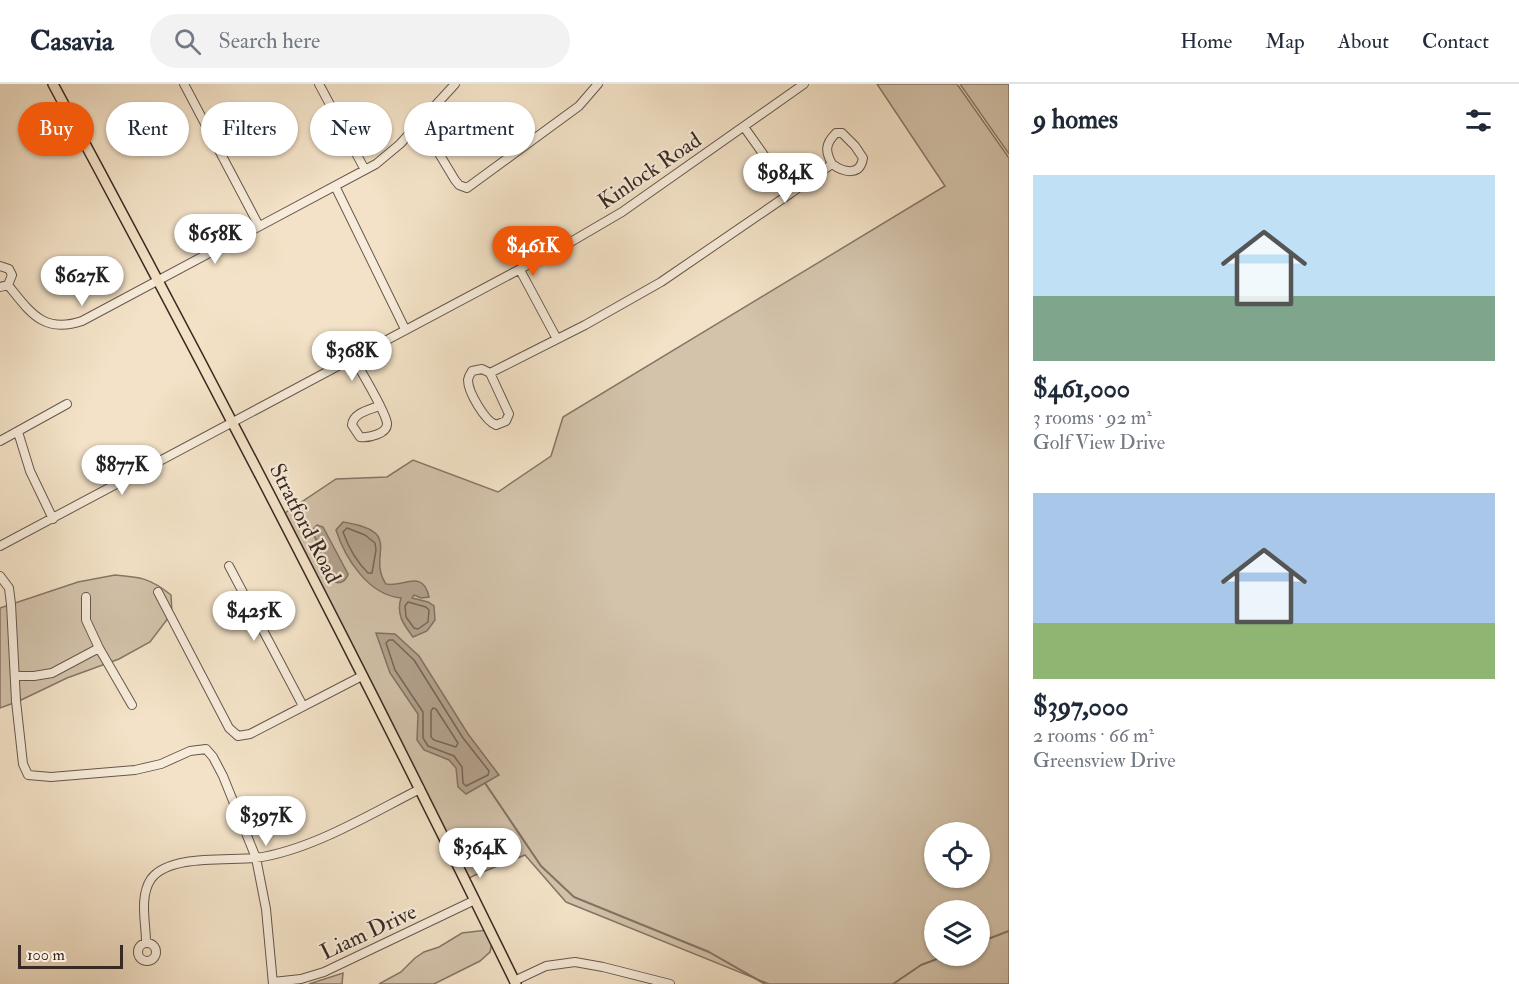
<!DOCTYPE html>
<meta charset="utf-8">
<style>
body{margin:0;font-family:"IM FELL Double Pica",serif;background:#f2f2f3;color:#1f2937;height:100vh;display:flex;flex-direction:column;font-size:22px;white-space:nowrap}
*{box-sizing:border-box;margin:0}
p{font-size:20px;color:#747a83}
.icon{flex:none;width:33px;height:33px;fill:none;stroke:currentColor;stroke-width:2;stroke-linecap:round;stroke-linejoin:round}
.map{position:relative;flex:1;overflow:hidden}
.side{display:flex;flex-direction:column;background:#fff;width:510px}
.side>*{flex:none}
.guide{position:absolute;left:18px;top:18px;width:570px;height:54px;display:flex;gap:12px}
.buttons{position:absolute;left:924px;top:738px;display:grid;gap:12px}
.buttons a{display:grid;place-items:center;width:66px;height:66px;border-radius:50%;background:#fff;box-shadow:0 2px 4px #0004;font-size:30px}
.scale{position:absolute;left:18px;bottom:15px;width:105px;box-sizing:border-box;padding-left:6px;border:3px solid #392923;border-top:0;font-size:16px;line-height:21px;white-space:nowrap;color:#392923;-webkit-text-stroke:4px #f7ecdb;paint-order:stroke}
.price{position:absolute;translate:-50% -51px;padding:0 14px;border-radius:21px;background:#fff;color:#222;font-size:20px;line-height:39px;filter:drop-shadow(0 2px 3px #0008)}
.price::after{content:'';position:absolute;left:50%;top:36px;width:18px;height:14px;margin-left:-9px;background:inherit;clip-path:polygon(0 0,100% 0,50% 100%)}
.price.current{background:#ea580c;color:#fff}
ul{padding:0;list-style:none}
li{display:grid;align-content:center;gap:12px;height:318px;padding:0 24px}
li span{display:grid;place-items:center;height:186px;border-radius:0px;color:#555}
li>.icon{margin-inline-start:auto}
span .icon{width:108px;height:108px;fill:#fffc;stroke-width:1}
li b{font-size:26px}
h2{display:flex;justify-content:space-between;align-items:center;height:72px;padding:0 24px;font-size:26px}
.tag{padding:0 21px;border-radius:27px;background:#fff;box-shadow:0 2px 4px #0004;font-size:21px;line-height:54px}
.tag.current{background:#ea580c;color:#fff}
header{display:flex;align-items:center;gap:36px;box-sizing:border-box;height:84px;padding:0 30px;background:#fff;border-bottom:2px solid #e0e1e3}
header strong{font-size:28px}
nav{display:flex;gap:33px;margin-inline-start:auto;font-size:21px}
.search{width:420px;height:54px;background:#f2f2f3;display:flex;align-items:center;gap:15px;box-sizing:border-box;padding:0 21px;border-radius:33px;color:#747a83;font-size:22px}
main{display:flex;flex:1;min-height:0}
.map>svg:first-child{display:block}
.green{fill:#d3c3ab;stroke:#867667;stroke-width:1.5;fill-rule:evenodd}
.water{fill:#b4a38f;stroke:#837264;stroke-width:1.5}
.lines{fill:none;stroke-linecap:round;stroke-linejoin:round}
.shore{stroke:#766659;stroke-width:1.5}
.stream{stroke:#837264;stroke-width:2}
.minor-casing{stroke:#68574c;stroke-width:10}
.major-casing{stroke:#392923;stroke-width:12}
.minor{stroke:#f7ecdb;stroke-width:8}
.major{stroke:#f3e2c7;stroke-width:9}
.labels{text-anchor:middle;stroke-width:4.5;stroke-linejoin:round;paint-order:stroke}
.street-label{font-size:22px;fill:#392923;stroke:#f7ecdb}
</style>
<header>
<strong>Casavia</strong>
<div class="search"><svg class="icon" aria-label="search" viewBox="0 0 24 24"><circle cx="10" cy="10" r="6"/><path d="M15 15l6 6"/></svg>Search here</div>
<nav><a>Home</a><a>Map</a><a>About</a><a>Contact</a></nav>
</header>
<main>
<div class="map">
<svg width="1009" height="900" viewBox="0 0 1009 900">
<rect width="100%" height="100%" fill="#f3e2c7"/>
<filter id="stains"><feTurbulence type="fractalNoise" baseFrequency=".00333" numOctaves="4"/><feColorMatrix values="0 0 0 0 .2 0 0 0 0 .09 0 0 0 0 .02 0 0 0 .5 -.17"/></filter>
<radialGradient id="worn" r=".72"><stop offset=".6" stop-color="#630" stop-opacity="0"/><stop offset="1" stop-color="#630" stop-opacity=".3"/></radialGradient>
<path class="green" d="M877,0h80l52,74v826h-240l-203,-82 -41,-47 -52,21 -8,5 -76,-164 -104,-204 51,-34 51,-2 26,-17 85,32 53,-36 12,-39 382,-231zM934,748h46v46h-46zM934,826h46v46h-46z
M960,0h49v70z
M115,491c25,2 35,3 56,20l1,18 -22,29 -31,17 -52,19 -48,23 -19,7v-100l78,-26z
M487,846l5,13 -2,9 -10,9 -46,23h-55l22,-12 14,-14 9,-6 15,-5 23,-14z
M343,889l-1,11h-33z"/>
<path class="water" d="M343,438c63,10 23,32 43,62 16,4 37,-16 43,13l-8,1 -7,-3 -2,3 16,4 6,4 1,14 -8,11 -14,6c-10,-13 -17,-23 -12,-39 -33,-3 -56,-40 -65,-68z
M317,441l6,2 25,47c-2,7 -8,11 -15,7l-18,-30 -1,-4 3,-6 -6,-10z
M376,549l19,1 24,22 49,78 31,41 -33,19 -8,-7 -2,-19 -7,-8 -25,-10 -7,-10 1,-26 -28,-41z"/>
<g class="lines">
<path class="shore" d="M347,444l18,7 10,8 1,7 -4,23h-4c-12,-12 -19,-24 -25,-41z
M408,518l18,5 3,3 -1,12 -10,7 -4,-1 -8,-11 -1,-11z
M389,556h4l21,20 49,78 26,33 -1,4 -22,11 -3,-3 -1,-16 -8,-11 -26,-10 -5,-8v-26l-28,-42 -9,-27z
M433,624l3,1 22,34 -2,4 -22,-7 -3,-3v-26z"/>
<path class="stream" d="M485,699l56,83 33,31 135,55 56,32
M980,858l29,-11
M893,900l28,-19 24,-9"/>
<g class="minor-casing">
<path id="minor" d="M184,0l75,142
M319,0l46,86
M420,38l35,58 4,5 8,3 112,-82 19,-22
M744,43l47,66 41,-29c-7,-13 -7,-20 4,-31h6l13,13 8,12c-3,19 -20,14 -31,6
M335,102l70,143
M0,182l9,3 3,6 -4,10 -8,2
M520,186l37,69
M8,201c22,27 35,49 74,36l294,-157 24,-20 55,-60
M353,273c7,13 32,53 34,66 1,11 -19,15 -27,14l-8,-12c1,-12 17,-15 27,-19
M490,289l19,41 -3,7 -10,4c-11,-4 -28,-33 -28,-45 1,-5 2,-5 4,-9l10,-2 8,4 95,-48 76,-43 130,-89
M18,348l12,39 23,48
M0,357l67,-37
M0,462l569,-303 53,-31 182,-128
M229,482l74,140
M0,492l9,12 2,16 5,97 7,63 5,11 23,2 84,-7 26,-6 29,-13 16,-2 7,8 10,19 33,82 10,51 7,75
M158,508l71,136 9,8 12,-2 112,-58
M86,513v23l13,28 33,57
M15,592h19l18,-3 47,-25
M146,858c0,-19 -7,-45 5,-63 18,-25 77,-18 105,-21 56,-8 114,-44 164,-69
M138 868a9 9 0 1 1 18 0a9 9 0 1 1-18 0Z
M514,897l32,-15 29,-4 28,5 67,17
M273,898l28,-3 23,-7 151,-72"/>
</g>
<g class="major-casing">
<path id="major" d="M53,0c160,297 315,597 463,900"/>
</g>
<use href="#minor" class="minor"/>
<use href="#major" class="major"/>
</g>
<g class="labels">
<g class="street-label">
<text transform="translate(649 86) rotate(-34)" y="8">Kinlock Road</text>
<text transform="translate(306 439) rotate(63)" y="8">Stratford Road</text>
<text transform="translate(368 847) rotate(-25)" y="8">Liam Drive</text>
</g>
</g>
<rect width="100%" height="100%" filter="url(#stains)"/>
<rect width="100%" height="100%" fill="url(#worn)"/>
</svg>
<div class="buttons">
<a><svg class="icon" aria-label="locate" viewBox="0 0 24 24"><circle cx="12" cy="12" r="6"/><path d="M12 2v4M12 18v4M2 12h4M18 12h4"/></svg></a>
<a><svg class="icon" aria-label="layers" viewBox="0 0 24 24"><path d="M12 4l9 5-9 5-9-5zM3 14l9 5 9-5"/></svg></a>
</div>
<div class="scale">100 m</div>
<b class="price" style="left:785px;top:120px">$984K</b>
<b class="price" style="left:215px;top:181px">$658K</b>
<b class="price current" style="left:533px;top:193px">$461K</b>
<b class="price" style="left:82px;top:223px">$627K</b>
<b class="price" style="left:352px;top:298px">$368K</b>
<b class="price" style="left:122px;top:412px">$877K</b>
<b class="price" style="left:254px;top:558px">$425K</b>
<b class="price" style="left:266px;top:763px">$397K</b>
<b class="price" style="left:480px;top:795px">$364K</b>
<div class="guide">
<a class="tag current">Buy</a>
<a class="tag">Rent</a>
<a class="tag">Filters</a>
<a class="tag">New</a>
<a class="tag">Apartment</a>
</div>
</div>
<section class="side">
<h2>9 homes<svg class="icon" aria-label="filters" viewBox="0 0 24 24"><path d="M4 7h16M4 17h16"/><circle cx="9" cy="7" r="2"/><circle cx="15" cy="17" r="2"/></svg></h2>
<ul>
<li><span style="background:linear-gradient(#bfe0f5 65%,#7fa58c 0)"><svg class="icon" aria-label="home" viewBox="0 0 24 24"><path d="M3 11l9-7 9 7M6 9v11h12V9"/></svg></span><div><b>$461,000</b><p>3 rooms · 92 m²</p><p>Golf View Drive</p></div></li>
<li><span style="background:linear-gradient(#a9c7e8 70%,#8fb573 0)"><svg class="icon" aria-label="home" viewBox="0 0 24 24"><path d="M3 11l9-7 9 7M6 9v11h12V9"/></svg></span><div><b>$397,000</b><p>2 rooms · 66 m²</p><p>Greensview Drive</p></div></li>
</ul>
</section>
</main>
